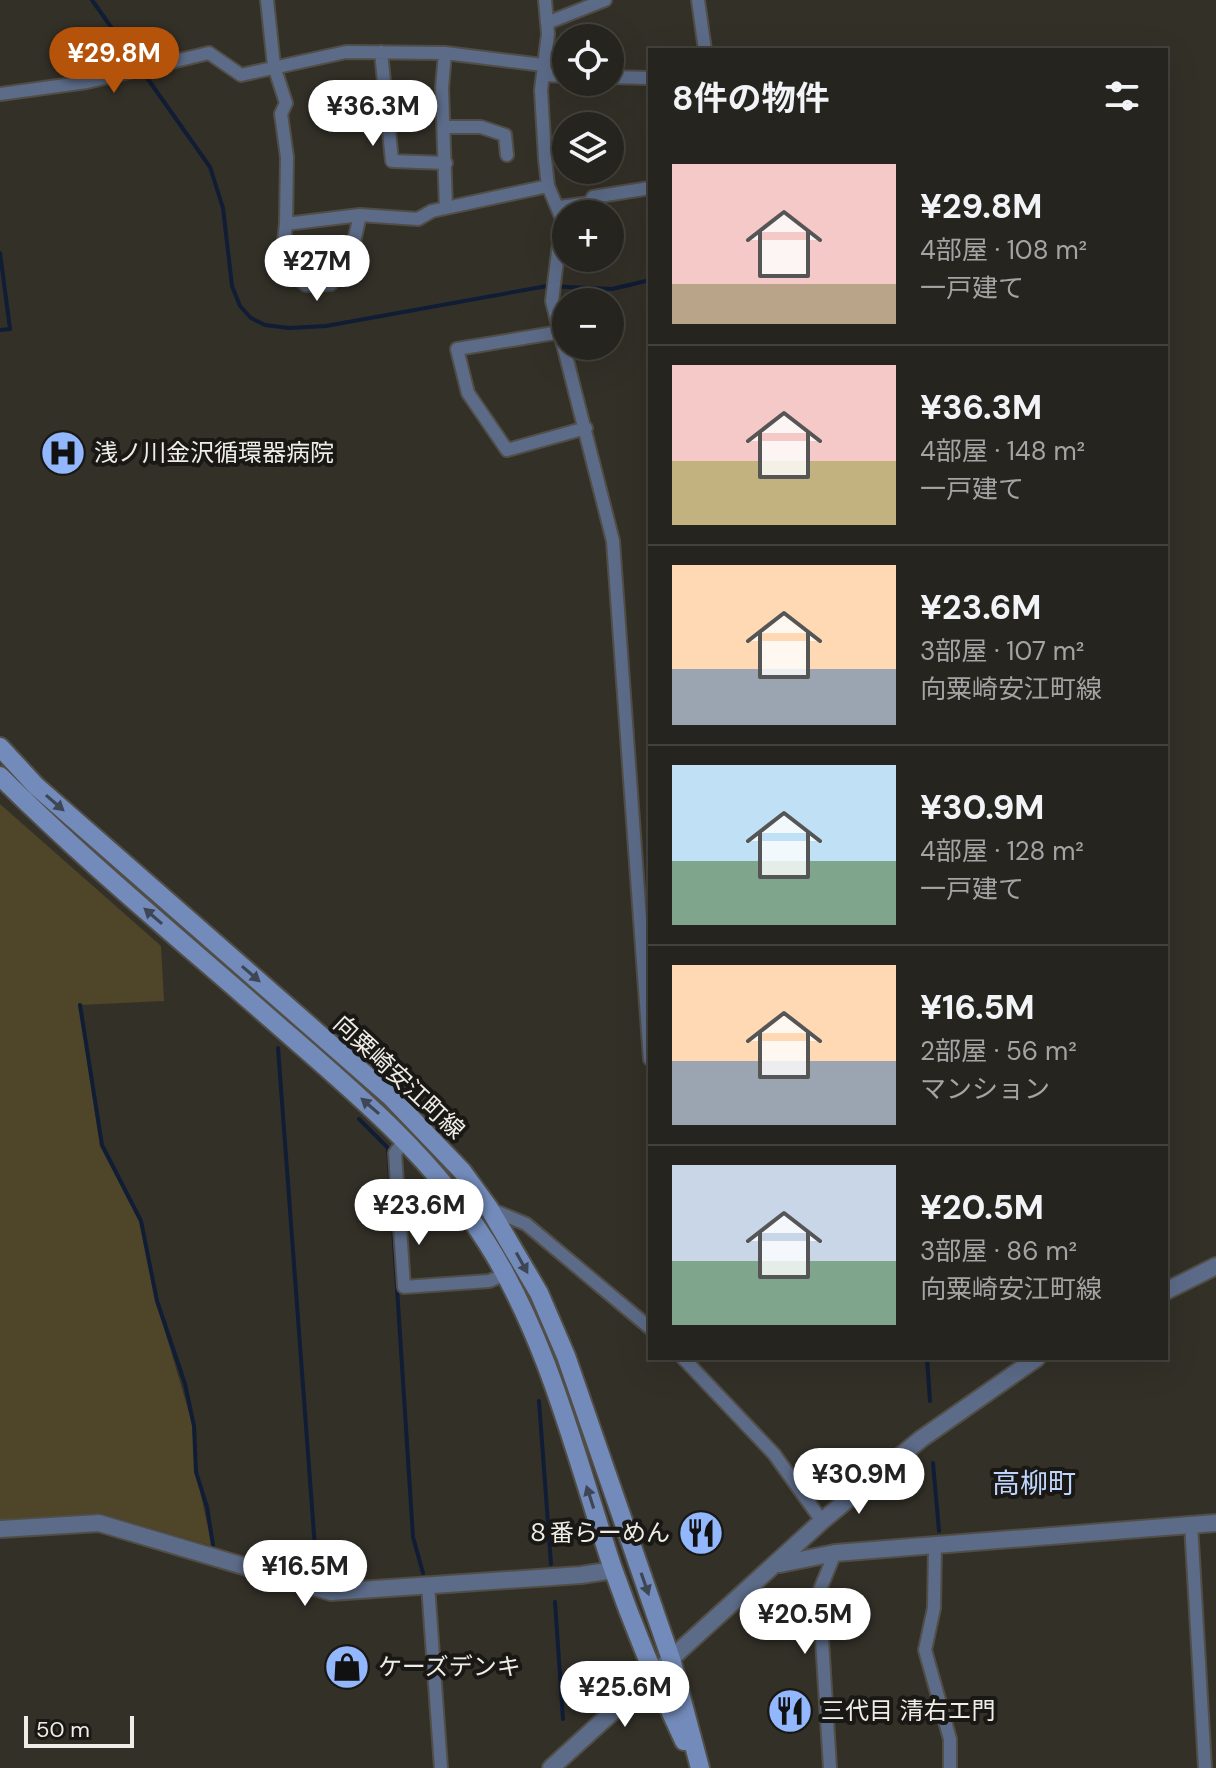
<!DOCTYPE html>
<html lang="ja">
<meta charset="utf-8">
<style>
body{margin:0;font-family:"DM Sans","Noto Sans JP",sans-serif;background:#2e2c27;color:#f1f3f6;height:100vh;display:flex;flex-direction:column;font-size:30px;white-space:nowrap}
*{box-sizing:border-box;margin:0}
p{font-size:26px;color:#a4a4a4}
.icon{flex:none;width:44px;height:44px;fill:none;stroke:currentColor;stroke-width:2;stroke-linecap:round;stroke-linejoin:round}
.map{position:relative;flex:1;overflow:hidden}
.sheet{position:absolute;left:648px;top:48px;width:520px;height:1312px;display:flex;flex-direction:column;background:#26241e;border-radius:0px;box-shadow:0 8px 32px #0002,0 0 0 2px #42413c}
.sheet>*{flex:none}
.buttons{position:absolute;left:552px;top:24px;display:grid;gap:16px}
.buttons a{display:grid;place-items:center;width:72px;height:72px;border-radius:50%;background:#26241e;box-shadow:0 8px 32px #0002,0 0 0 2px #42413c;font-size:40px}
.scale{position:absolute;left:24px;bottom:20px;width:110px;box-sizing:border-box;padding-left:8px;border:4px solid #efede7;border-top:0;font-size:22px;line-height:28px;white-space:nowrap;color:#efede7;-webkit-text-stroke:6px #1a1814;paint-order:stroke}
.price{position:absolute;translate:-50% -68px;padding:0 18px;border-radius:28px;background:#fff;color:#222;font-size:26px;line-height:52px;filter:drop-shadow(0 2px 4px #0008)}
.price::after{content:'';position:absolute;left:50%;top:48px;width:24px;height:18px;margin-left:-12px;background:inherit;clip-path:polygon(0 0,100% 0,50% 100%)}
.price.on{background:#b45309;color:#fff}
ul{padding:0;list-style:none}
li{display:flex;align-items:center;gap:24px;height:200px;padding:0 24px}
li+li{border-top:2px solid #42413c}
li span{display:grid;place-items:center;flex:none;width:224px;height:160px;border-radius:0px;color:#555}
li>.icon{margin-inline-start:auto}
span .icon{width:96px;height:96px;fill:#fffc;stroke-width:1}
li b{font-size:34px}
h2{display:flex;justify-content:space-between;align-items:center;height:96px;padding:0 24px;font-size:34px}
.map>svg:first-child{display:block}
.green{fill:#4f4529}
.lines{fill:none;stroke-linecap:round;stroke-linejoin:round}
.stream{stroke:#111d35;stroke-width:4}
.minor-casing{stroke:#514e47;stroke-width:16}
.tertiary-casing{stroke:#514e47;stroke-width:20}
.secondary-casing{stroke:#514e47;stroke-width:22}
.minor{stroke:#5c6b88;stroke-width:12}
.tertiary{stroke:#5c6b88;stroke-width:16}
.secondary{stroke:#738bba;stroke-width:18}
.oneway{fill:#3e4656}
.labels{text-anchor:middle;stroke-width:8;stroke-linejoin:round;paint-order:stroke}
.poi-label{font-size:24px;fill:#efede7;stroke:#1a1814;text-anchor:start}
.street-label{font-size:24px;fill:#efede7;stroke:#1a1814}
.quarter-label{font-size:28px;fill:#c0d5fd;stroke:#1a1814}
</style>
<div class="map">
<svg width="1216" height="1768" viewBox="0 0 1216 1768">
<rect width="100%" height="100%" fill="#333028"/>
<path class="green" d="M0,804l161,142 3,55 -85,4 21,141 40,76 22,99 31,105 1,38 18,82 -112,-33 -100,7z"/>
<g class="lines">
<path class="stream" d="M92,0l118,167 13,41 9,78 8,20 11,12 14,7 24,3 37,-2 221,-40 65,3 38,-9
M0,253l10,76 -10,1
M80,1005l22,140 39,76 16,80 28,83 9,42 2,46 11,35 6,38
M278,1048l37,500 6,31
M359,1119l29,29 25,389 10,36
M927,1358l3,43
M539,1401l12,163
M933,1463l6,68
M555,1602l8,117"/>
<g class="minor-casing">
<path id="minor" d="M267,0l7,66 12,37 -5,11 6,43 -1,67 74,-9 58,4 14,-8 116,-25
M545,0l3,34 -7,56 4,69 3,27 14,33 -10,82 61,240 37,518
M698,0l7,50
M547,23l58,-23
M381,52l11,109 54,2
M445,53l-3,35 4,120
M543,65l4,10 19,1
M610,77l40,1
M0,94l87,-12 122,-29 32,22 105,-23 99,1 98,12
M446,127h35l24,8 2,20
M560,207l30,-4 3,-6 57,-9
M286,224l-5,42 25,19 25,-1 18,-20 11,-49
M560,332l-103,17 11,44 39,57 79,-22
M405,1140l-10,13 9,134 85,-6 15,-6
M490,1209l36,15 124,104
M683,1358l91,96 48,67
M1191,1524l14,244
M935,1547l-1,61 -9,42 25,89v29
M428,1585l13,183
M830,1768l-11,-176 16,-39"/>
</g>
<g class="tertiary-casing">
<path id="tertiary" d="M1166,1291l50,-25
M0,1529l99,-6 232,69 250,-17 33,-5
M780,1564l55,-11 381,-30
M551,1768l271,-247 99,-82 116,-81"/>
</g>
<g class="secondary-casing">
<path id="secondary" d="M0,747l36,39 355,311 71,74 27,37 50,85 27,63 105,303 29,109
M0,776c89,89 187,169 281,252 76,66 152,130 206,215 62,98 89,215 125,323 21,60 45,118 72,175"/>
</g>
<use href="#minor" class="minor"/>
<use href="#tertiary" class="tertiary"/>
<use href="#secondary" class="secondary"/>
</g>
<defs><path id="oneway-solid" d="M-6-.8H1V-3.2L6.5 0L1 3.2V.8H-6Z" transform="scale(2)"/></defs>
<g class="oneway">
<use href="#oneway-solid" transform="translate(55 803) rotate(41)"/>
<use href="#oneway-solid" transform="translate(153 916) rotate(-139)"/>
<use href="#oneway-solid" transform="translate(251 974) rotate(41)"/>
<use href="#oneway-solid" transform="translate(370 1106) rotate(-139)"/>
<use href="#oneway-solid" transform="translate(522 1263) rotate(61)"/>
<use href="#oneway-solid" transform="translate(590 1497) rotate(-108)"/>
<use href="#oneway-solid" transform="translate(645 1584) rotate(71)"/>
</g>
<defs>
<g id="hospital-disc" transform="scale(2.3)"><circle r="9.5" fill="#93b7fd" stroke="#1a1814"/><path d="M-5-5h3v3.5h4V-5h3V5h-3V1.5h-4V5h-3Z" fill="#111"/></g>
<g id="restaurant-disc" transform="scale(2.3)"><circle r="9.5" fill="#93b7fd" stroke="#1a1814"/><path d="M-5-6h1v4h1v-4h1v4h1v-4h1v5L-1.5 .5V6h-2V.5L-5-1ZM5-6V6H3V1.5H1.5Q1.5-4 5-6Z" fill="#111"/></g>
<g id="shop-disc" transform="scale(2.3)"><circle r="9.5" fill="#93b7fd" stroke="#1a1814"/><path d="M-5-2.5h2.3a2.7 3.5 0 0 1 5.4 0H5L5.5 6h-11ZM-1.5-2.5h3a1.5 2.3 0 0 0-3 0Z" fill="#111"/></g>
</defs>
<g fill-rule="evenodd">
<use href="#hospital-disc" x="63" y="453"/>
<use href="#restaurant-disc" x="701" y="1533"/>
<use href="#shop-disc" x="347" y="1667"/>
<use href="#restaurant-disc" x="790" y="1711"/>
</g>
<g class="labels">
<g class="poi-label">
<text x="94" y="461">浅ノ川金沢循環器病院</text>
<text x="670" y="1541" text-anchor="end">８番らーめん</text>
<text x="378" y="1675">ケーズデンキ</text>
<text x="821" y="1719">三代目 清右エ門</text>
</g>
<g class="street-label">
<text transform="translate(399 1077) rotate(43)" y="8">向粟崎安江町線</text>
</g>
<g class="quarter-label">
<text x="1034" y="1493">高柳町</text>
</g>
</g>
</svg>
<div class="buttons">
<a><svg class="icon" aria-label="locate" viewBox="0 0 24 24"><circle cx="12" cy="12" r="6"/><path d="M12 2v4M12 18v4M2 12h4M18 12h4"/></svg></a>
<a><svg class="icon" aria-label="layers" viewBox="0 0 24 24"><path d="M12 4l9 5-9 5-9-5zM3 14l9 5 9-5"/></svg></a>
<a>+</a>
<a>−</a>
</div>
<div class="scale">50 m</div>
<b class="price on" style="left:114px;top:95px">¥29.8M</b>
<b class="price" style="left:373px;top:148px">¥36.3M</b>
<b class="price" style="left:317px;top:303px">¥27M</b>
<b class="price" style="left:419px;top:1247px">¥23.6M</b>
<b class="price" style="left:859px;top:1516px">¥30.9M</b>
<b class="price" style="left:305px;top:1608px">¥16.5M</b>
<b class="price" style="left:805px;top:1656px">¥20.5M</b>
<b class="price" style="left:625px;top:1729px">¥25.6M</b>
<section class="sheet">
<h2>8件の物件<svg class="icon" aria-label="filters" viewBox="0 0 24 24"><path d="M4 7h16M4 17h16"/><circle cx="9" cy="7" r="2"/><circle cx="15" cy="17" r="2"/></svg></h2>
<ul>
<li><span style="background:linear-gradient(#f6c9c9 75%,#b9a48a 0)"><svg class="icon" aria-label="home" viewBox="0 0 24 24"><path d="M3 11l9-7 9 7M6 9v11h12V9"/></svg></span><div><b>¥29.8M</b><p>4部屋 · 108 m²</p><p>一戸建て</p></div></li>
<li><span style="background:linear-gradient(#f6c9c9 60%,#c2b280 0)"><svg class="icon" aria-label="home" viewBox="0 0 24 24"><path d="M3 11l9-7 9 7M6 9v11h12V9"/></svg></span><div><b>¥36.3M</b><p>4部屋 · 148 m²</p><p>一戸建て</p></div></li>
<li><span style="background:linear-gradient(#ffd9b3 65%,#9aa5b1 0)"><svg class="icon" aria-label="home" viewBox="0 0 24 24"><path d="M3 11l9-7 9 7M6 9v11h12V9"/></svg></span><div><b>¥23.6M</b><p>3部屋 · 107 m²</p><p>向粟崎安江町線</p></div></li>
<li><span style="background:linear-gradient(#bfe0f5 60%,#7fa58c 0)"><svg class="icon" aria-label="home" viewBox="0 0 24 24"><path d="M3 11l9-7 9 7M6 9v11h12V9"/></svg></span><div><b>¥30.9M</b><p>4部屋 · 128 m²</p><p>一戸建て</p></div></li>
<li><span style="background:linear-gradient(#ffd9b3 60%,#9aa5b1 0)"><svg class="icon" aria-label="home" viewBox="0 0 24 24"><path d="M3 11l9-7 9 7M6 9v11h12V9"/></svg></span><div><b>¥16.5M</b><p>2部屋 · 56 m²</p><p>マンション</p></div></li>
<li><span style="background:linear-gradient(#c9d6e8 60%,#7fa58c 0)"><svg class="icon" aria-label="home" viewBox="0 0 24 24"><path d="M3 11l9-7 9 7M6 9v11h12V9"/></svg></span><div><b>¥20.5M</b><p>3部屋 · 86 m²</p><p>向粟崎安江町線</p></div></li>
</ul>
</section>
</div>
